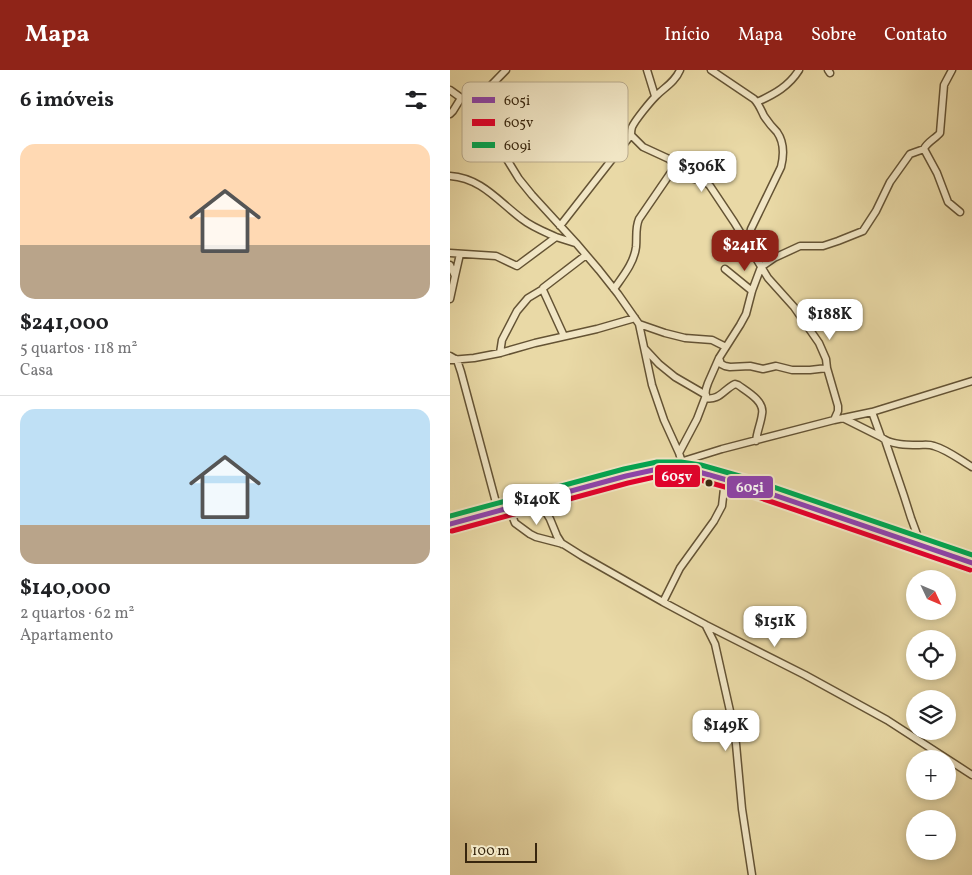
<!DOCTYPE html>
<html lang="pt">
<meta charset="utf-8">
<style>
body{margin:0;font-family:Vollkorn,serif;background:#f2f2f2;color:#202124;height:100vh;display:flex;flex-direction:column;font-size:19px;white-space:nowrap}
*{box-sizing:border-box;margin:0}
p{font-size:16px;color:#757577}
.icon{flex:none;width:28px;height:28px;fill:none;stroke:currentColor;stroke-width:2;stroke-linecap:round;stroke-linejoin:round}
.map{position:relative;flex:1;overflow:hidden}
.side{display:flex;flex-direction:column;background:#fff;width:450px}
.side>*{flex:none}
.needle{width:32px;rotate:134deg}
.tools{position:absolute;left:456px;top:500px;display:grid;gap:10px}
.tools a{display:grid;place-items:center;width:50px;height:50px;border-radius:50%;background:#fff;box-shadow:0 2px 8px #0003;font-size:25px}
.scale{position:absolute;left:15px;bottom:12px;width:72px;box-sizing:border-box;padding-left:5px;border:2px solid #38260e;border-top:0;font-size:14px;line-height:18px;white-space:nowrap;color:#38260e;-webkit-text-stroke:4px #f1e6c5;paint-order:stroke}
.price{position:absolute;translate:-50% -42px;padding:0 11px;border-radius:10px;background:#fff;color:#222;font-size:16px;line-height:32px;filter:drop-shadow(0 1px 2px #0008)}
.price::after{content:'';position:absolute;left:50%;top:30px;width:15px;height:11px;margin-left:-8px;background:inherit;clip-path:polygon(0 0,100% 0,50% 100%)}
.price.active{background:#8f2418;color:#fff}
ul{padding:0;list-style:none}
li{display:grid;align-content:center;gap:10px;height:265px;padding:0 20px}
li+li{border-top:1px solid #e0e0e0}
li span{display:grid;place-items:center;height:155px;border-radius:15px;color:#555}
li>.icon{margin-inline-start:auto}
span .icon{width:90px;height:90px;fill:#fffc;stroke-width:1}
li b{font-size:21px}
h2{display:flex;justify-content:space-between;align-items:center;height:60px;padding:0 20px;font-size:21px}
header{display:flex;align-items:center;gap:30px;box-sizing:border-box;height:70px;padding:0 25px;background:#8f2418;color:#fff}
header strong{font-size:24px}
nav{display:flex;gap:28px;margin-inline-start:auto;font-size:18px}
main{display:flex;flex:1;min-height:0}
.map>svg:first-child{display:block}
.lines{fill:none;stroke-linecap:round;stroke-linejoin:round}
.minor-casing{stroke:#645334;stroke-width:9}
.minor{stroke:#f1e6c5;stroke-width:6}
.bus-1-casing{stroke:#f1e6c5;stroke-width:9}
.bus-2-casing{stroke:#f1e6c5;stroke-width:9}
.bus-3-casing{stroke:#f1e6c5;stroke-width:9}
.bus-1{stroke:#8e44ad;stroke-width:5}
.bus-2{stroke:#e4002b;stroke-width:5}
.bus-3{stroke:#00a651;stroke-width:5}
.bus-dot{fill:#38260e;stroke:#f1e6c5;stroke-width:2}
.key{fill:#f1e6c5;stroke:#baac8e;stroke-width:1}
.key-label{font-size:14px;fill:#38260e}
.line-badge{stroke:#f1e6c5;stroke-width:2}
.badge-label{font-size:14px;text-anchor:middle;font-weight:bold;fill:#fff}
</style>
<header>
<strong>Mapa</strong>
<nav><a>Início</a><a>Mapa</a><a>Sobre</a><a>Contato</a></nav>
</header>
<main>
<section class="side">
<h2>6 imóveis<svg class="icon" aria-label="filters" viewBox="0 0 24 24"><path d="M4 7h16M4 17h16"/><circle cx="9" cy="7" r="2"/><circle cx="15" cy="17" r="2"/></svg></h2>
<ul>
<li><span style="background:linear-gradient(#ffd9b3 65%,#b9a48a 0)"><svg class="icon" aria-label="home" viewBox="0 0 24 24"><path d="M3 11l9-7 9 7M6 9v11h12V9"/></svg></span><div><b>$241,000</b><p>5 quartos · 118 m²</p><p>Casa</p></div></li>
<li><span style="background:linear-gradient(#bfe0f5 75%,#b9a48a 0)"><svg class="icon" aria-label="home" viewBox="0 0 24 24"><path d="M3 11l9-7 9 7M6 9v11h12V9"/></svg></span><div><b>$140,000</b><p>2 quartos · 62 m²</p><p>Apartamento</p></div></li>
</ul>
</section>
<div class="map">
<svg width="522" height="805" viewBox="0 0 522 805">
<rect width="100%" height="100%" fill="#e9d9a6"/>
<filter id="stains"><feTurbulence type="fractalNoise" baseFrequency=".004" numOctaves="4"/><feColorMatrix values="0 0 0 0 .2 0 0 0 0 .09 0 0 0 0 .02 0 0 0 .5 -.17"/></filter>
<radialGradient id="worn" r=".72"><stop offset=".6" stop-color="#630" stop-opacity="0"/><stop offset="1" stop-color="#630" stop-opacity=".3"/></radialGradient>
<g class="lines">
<g class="minor-casing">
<path id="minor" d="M197,0l8,26
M261,0l43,29c5,5 7,11 10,17 4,6 8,11 13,16 7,10 7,23 4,35l-30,62 -3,14
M378,0l2,3
M502,0l-8,15 -4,48c-4,5 -14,10 -16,16l13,24 11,29 12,10
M0,20l14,10 18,22 13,18 24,39 13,16 44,48 23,27 19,24 21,30 13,61 12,35 15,33 3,9
M307,32c18,-8 32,-16 42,-32
M20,37l36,-37
M0,44l3,-3 8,-13
M181,65l12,12 26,12 7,6 9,10 5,3 16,4 4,4 24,36 34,56 26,29 25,36 7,16 1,9 11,38v5l-4,9
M0,106c31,2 48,25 72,43 10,8 23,13 34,18
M110,156l71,-91c0,-3 0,-5 1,-8 4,-8 18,-25 24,-31 9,-9 19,-14 24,-26
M0,183l46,3 21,10 39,-29 19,6
M0,195l5,11 -5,23
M275,199l27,22
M5,206l5,-22
M164,219c9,-13 20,-26 22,-42 1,-10 -1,-19 3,-28l37,-54
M189,254l26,9 20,5 27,2 14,7
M114,266l-21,-46v-2l43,-33
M195,279l14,15 16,13 31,18
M50,283l2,-13 15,-29 11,-13 15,-9
M0,286l7,4 4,12 37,138
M269,288l2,6 4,2 5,1 20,-1 13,3 13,-3 16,4h18l17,-2
M0,290l24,-2 26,-5 35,-10 62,-14 38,-11
M255,328c14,3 18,-8 30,-14l3,1c8,6 27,16 24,29 -1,9 -5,17 -6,27
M422,342l9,25
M393,348l38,19c9,8 27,8 38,8 5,0 10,-1 15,1 14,4 26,14 38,21
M435,370l19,56 7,22 10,27
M229,383l18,-34 8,-21 1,-9 2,-6 11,-25 21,-33 6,-11 6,-23 9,-24 13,-9 26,-12h23l15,-5 25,-10 13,-20 14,-29 20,-28 14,-5
M214,397l58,-18 112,-29 38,-8 100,-31
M92,429l2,10 6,10 7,17 5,8
M59,438l6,15 15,11 6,3 27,7 19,12 81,46 43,23 99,50 82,45 85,55
M0,454l176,-48 32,-7h22l19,3 49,14 224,77
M213,532l17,-34 34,-47 8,-15 3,-26
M256,556l9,18 15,67 6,33 6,65 10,66"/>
</g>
<use href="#minor" class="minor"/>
<g class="bus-1-casing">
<path id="bus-1" d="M0,454l176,-48 32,-7h22l19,3 49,14 224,77"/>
</g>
<g class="bus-2-casing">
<path id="bus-2" d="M2,461l176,-48 31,-7h20l18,3 49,14 224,77"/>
</g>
<g class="bus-3-casing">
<path id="bus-3" d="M0,446l174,-47 33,-7h24l20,3 49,14 222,76"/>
</g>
<use href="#bus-1" class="bus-1"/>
<use href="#bus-2" class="bus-2"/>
<use href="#bus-3" class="bus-3"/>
</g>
<circle class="bus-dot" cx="259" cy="413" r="4.5"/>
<rect x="12" y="12" width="166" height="80" rx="8" class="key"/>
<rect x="22" y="27" width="23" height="6" fill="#8e44ad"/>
<rect x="22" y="49" width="23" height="7" fill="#e4002b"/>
<rect x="22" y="72" width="23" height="6" fill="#00a651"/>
<g class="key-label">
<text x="54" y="35">605i</text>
<text x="54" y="57">605v</text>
<text x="54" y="80">609i</text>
</g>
<g class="line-badge">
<rect x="204" y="394" width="47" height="24" rx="5" fill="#e4002b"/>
<rect x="276" y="405" width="48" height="24" rx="5" fill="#8e44ad"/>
</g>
<g class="badge-label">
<text x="227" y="411">605v</text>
<text x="300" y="422">605i</text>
</g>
<rect width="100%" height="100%" filter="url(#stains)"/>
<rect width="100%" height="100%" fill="url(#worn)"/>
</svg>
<div class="tools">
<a><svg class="needle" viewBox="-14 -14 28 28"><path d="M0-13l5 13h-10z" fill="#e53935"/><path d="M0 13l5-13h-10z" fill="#757577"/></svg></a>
<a><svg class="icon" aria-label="locate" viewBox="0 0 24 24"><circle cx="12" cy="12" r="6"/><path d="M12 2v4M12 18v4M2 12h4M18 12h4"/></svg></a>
<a><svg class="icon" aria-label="layers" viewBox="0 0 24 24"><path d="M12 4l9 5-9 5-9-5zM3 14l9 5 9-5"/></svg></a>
<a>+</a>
<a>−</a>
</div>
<div class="scale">100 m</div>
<b class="price" style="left:252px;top:123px">$306K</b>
<b class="price active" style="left:295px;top:202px">$241K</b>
<b class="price" style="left:380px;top:271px">$188K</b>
<b class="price" style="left:87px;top:456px">$140K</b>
<b class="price" style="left:325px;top:578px">$151K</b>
<b class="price" style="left:276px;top:682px">$149K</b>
</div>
</main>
